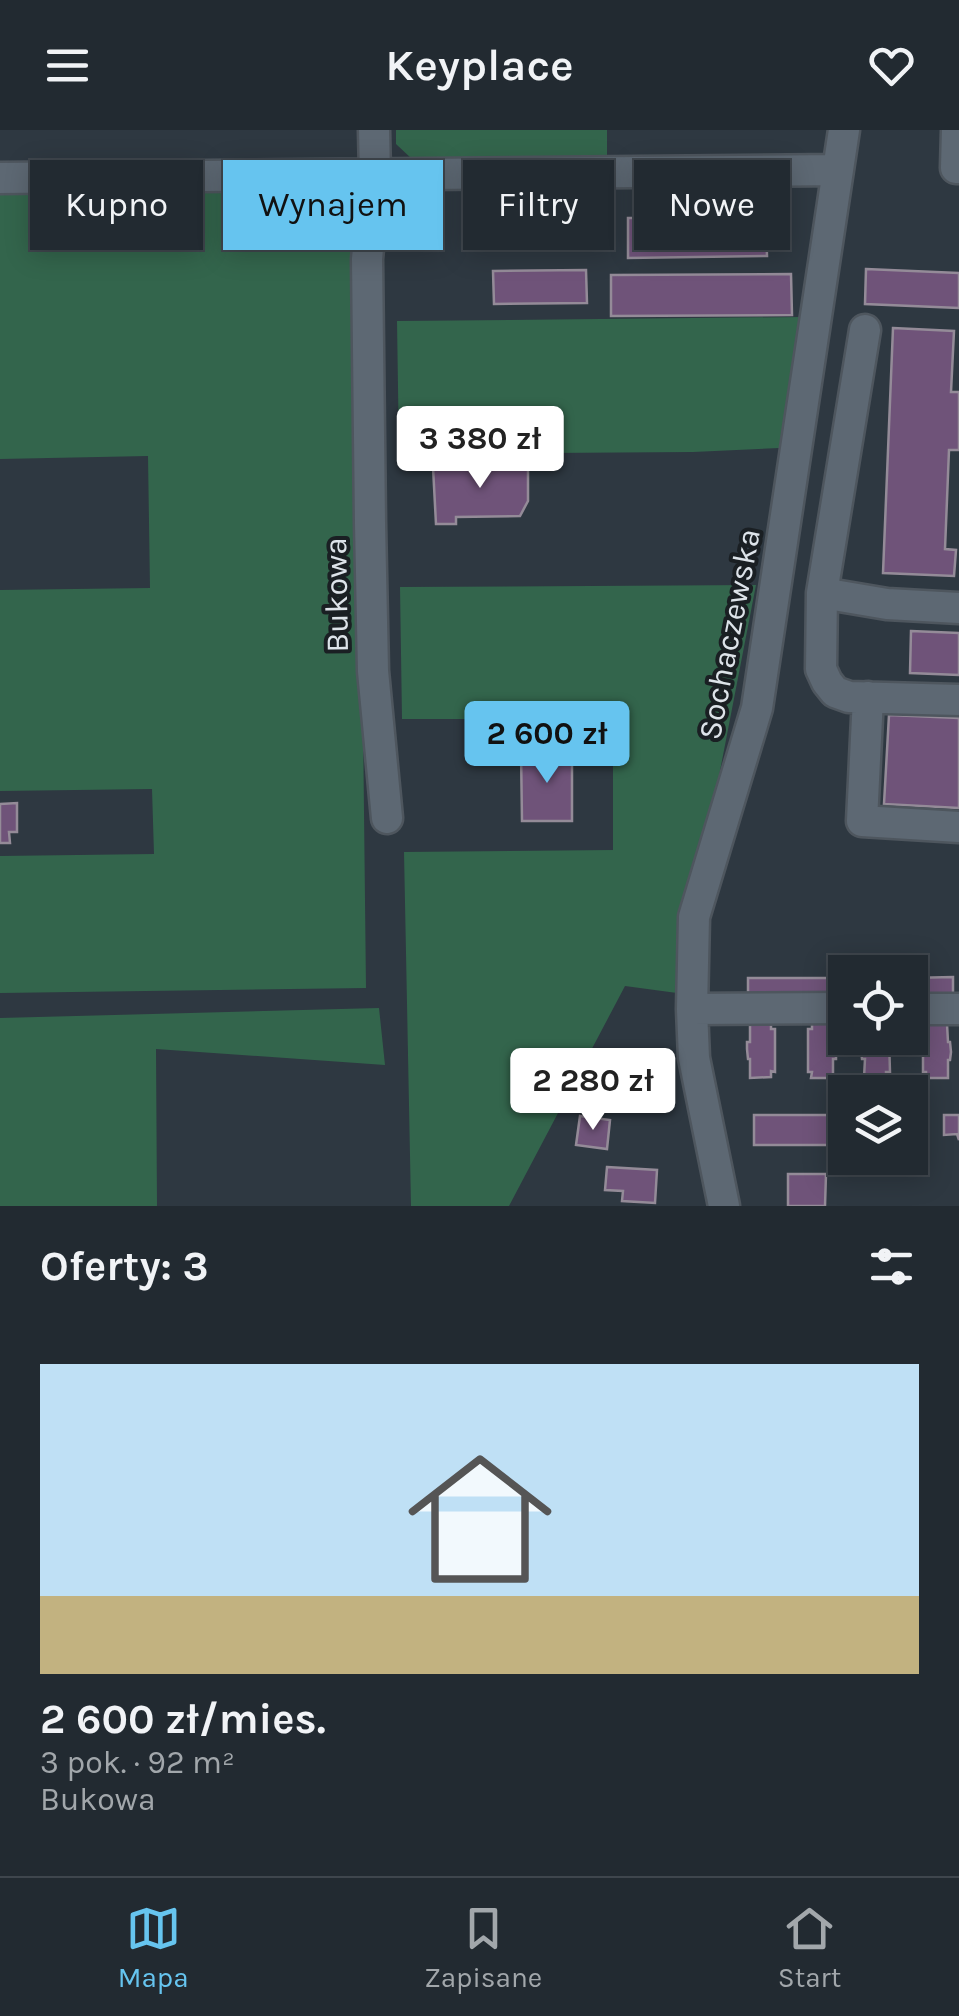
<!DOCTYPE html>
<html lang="pl">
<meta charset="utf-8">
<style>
body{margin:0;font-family:Karla,sans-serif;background:#2e363d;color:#f1f3f6;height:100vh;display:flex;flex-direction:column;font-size:38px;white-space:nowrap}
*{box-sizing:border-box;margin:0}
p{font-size:32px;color:#a2a7ab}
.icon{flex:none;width:55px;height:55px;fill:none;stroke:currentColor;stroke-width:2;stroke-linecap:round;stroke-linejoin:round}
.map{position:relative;height:1076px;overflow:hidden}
.drawer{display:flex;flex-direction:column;background:#222a31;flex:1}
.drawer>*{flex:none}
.banner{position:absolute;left:30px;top:30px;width:900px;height:90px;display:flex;gap:20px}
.buttons{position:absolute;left:828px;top:825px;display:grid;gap:20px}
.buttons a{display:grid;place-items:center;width:100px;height:100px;border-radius:0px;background:#222a31;box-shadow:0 5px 25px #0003,0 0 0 2px #3f464d;font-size:50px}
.price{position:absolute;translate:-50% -85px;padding:0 22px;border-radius:10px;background:#fff;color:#222;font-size:32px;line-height:65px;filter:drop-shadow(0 2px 5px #0008)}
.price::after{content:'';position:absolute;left:50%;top:60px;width:30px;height:22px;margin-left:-15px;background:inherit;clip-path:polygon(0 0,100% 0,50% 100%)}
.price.active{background:#66c4ef;color:#111}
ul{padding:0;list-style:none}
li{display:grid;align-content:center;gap:20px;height:530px;padding:0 40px}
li+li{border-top:2px solid #3f464d}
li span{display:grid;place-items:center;height:310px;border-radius:0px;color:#555}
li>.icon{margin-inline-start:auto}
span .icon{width:180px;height:180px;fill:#fffc;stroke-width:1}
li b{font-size:42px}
h2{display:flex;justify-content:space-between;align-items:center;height:120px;padding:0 40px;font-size:42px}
.tag{padding:0 35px;border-radius:0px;background:#222a31;box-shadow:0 5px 25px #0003,0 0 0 2px #3f464d;font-size:35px;line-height:90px}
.tag.active{background:#66c4ef;color:#111}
header{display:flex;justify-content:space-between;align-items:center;height:130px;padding:0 40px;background:#222a31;font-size:45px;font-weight:600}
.menu{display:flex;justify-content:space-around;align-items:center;height:140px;border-top:2px solid #3f464d;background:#222a31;font-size:28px;color:#a2a7ab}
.menu a{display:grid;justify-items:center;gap:5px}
.menu .active{color:#66c4ef}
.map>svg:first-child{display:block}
.green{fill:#33654c}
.building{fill:#6f5379;stroke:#948b98;stroke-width:2.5}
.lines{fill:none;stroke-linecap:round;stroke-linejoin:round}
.minor-casing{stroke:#4e565e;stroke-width:35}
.minor{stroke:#5d6873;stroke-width:30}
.labels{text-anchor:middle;stroke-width:8;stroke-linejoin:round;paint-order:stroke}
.street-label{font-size:32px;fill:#dde3e9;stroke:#1a1f23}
</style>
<header><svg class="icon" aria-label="menu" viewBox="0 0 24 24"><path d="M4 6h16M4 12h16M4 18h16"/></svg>Keyplace<svg class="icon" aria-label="heart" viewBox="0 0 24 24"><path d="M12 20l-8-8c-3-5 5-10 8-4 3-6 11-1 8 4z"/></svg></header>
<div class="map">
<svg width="959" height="1076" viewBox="0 0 959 1076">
<rect width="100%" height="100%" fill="#2e3841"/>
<path class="green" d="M396,0h211v29l-194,1 -17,-16z
M0,62l357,1 9,795 -366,5v-137l154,-2 -2,-65 -152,2v-201l150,-2 -2,-132 -148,3z
M801,187l-22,131 -86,4 -294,2 -2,-133z
M756,455l-79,408 -52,-7 -116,220h-98l-7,-354 209,-2v-131h-211l-2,-132z
M379,878l6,57 -229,-16 1,157h-157v-188z"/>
<path class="building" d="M766,87l1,39 -139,2v-40z
M866,139l93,4v35l-94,-4z
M586,140l1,33 -93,1 -1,-33z
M791,144l1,41 -181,1v-41z
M893,198l61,3 -3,61h8v58h-10l-4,99 11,1 -2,26 -71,-3z
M454,333h74v38l-8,15 -64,1v7h-20l-3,-57 21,-1z
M911,501l48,2v42l-49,-2z
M889,585l70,3v90l-75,-4z
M521,621h51v70h-50z
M17,673v29h-8l1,11h-10v-39z
M953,847v19h-43v-18z
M748,848h90v18l-90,1z
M771,893v6h4v43l-4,-1v6l-21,1v-19h-2l-1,-10v-7h3v-18z
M812,893h21v18l3,1v17h-3v19h-22l1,-6h-4v-43h4z
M927,894h20l1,18h2l1,10 -1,8h-2v18h-22v-6h-3v-42h4z
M865,908h24l1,34h-4v6h-22l1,-19h-3l-1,-10z
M663,923l2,27 -34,4 -3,-28z
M754,985h87l-1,30h-86z
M944,985h15v25l-2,-6 -13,1z
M580,986l30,4 -3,29 -31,-4z
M607,1037l50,3 -2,33 -33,-2 1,-10 -18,-1z
M788,1044h38l-1,32h-37z"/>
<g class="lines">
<g class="minor-casing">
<path id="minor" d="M374,0l1,45 -8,84 3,264 3,148 14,147
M957,0l-1,38h3
M0,48l838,-8
M865,200l-43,263 -1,76 6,13 8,10 14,5 110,3
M822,463l65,11 72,4
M868,567l-6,124 97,6
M692,879l153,-1
M910,879h49
M724,1076l-30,-148 -2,-49 2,-92 63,-209 87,-578"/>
</g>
<use href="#minor" class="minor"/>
</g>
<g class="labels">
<g class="street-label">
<text transform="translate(336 465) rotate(-91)" y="11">Bukowa</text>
<text transform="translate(729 504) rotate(-79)" y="11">Sochaczewska</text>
</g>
</g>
</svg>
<div class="buttons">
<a><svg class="icon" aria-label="locate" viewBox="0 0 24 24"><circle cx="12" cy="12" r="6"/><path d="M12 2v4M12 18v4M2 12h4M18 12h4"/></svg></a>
<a><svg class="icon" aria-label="layers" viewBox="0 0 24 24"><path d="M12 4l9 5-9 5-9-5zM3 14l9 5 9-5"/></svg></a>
</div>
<b class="price" style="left:480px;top:361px">3 380 zł</b>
<b class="price active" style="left:547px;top:656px">2 600 zł</b>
<b class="price" style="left:593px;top:1003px">2 280 zł</b>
<div class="banner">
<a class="tag">Kupno</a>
<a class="tag active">Wynajem</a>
<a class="tag">Filtry</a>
<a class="tag">Nowe</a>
</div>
</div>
<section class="drawer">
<h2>Oferty: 3<svg class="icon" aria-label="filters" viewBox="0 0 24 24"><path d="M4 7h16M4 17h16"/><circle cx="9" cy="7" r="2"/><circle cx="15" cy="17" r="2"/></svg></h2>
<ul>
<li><span style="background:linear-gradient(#bfe0f5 75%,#c2b280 0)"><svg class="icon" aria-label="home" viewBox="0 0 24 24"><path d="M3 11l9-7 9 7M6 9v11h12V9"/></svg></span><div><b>2 600 zł/mies.</b><p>3 pok. · 92 m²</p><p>Bukowa</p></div></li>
</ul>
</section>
<nav class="menu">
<a class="active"><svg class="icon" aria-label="map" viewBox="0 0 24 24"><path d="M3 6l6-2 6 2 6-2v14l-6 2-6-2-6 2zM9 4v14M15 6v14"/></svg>Mapa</a>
<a><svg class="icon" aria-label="saved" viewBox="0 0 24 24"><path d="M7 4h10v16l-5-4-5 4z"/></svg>Zapisane</a>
<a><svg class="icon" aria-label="home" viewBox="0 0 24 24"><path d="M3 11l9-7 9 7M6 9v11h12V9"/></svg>Start</a>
</nav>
